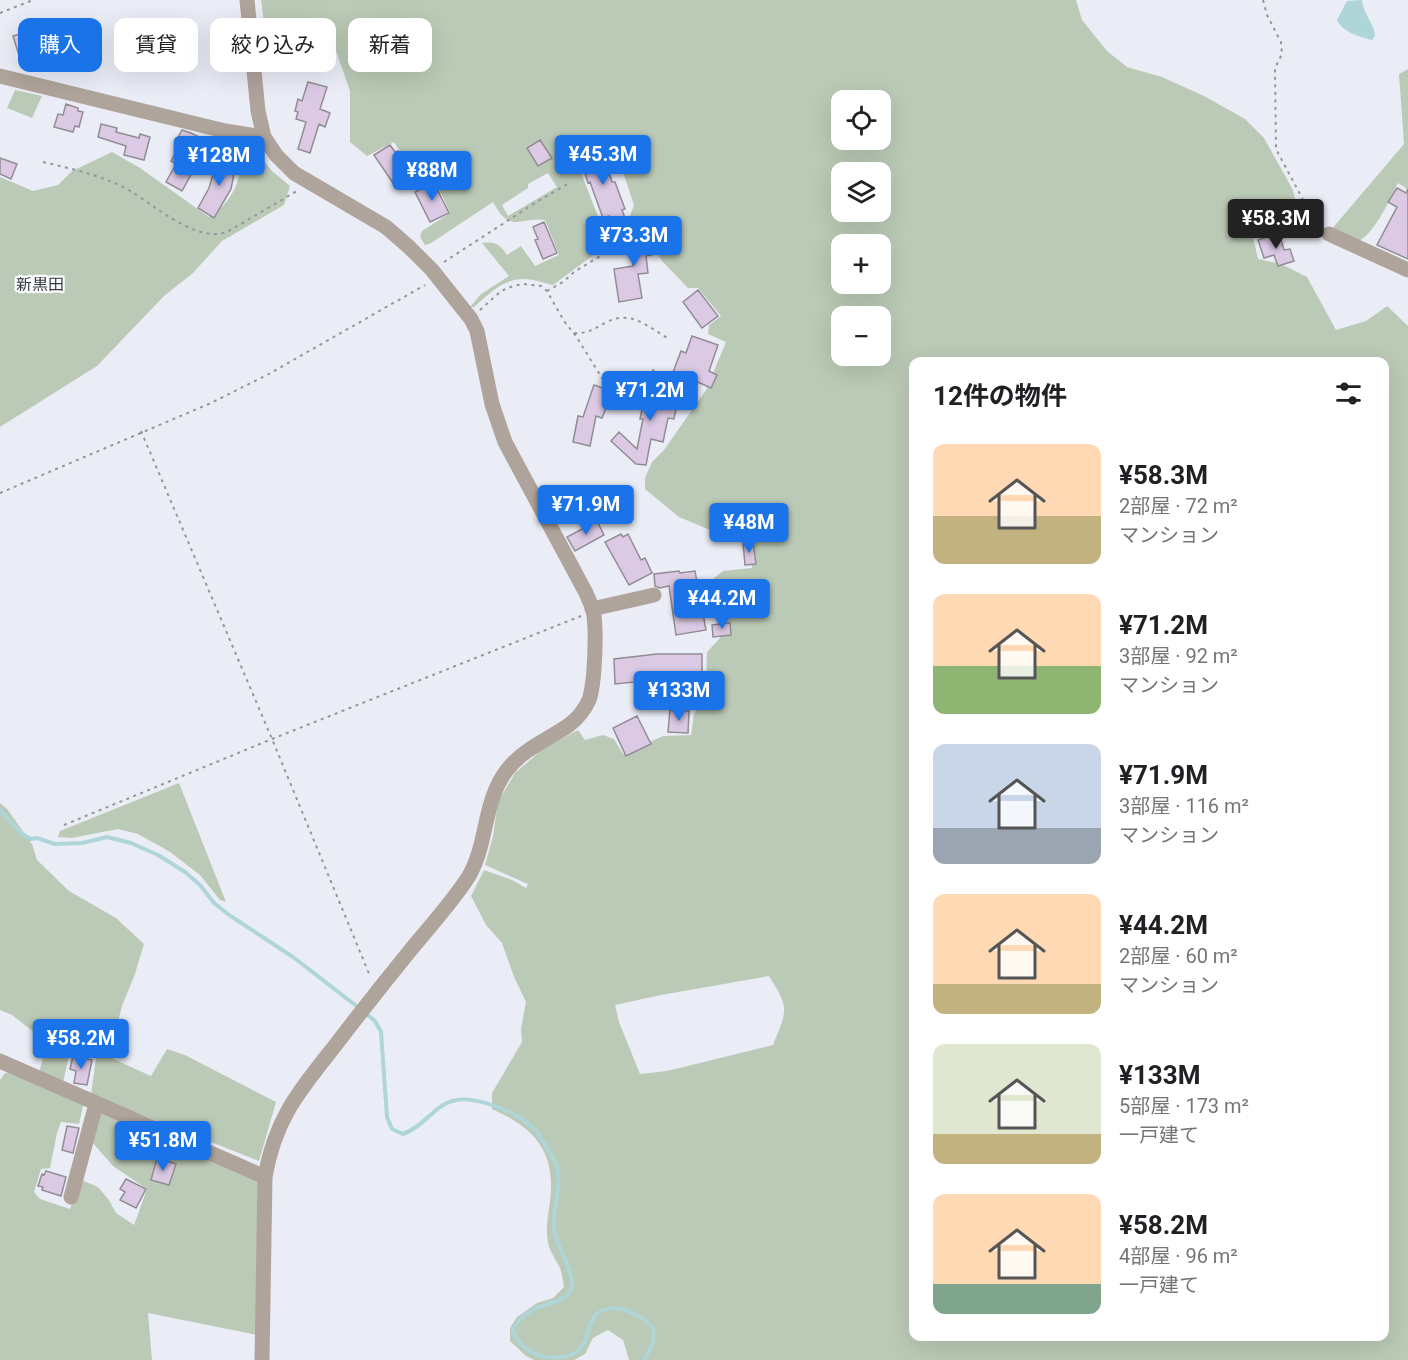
<!DOCTYPE html>
<html lang="ja">
<meta charset="utf-8">
<style>
body{margin:0;font-family:Roboto,"Noto Sans JP",sans-serif;background:#f6f6f6;color:#202124;height:100vh;display:flex;flex-direction:column;font-size:22px;white-space:nowrap}
*{box-sizing:border-box;margin:0}
p{font-size:20px;color:#757577}
.icon{flex:none;width:33px;height:33px;fill:none;stroke:currentColor;stroke-width:2;stroke-linecap:round;stroke-linejoin:round}
.map{position:relative;flex:1;overflow:hidden}
.side{position:absolute;left:909px;top:357px;width:480px;height:984px;display:flex;flex-direction:column;background:#fff;border-radius:12px;box-shadow:0 6px 24px #0002}
.side>*{flex:none}
.banner{position:absolute;left:18px;top:18px;width:570px;height:54px;display:flex;gap:12px}
.buttons{position:absolute;left:831px;top:90px;display:grid;gap:12px}
.buttons a{display:grid;place-items:center;width:60px;height:60px;border-radius:12px;background:#fff;box-shadow:0 6px 24px #0002;font-size:30px}
.price{position:absolute;translate:-50% -51px;padding:0 14px;border-radius:6px;background:#1a73e8;color:#fff;font-size:20px;line-height:39px;filter:drop-shadow(0 2px 3px #0008)}
.price::after{content:'';position:absolute;left:50%;top:36px;width:18px;height:14px;margin-left:-9px;background:inherit;clip-path:polygon(0 0,100% 0,50% 100%)}
.price.selected{background:#222;color:#fff}
ul{padding:0;list-style:none}
li{display:flex;align-items:center;gap:18px;height:150px;padding:0 24px}
li span{display:grid;place-items:center;flex:none;width:168px;height:120px;border-radius:12px;color:#555}
li>.icon{margin-inline-start:auto}
span .icon{width:72px;height:72px;fill:#fffc;stroke-width:1}
li b{font-size:26px}
h2{display:flex;justify-content:space-between;align-items:center;height:72px;padding:0 24px;font-size:26px}
.tag{padding:0 21px;border-radius:12px;background:#fff;box-shadow:0 6px 24px #0002;font-size:21px;line-height:54px}
.tag.selected{background:#1a73e8;color:#fff}
.map>svg:first-child{display:block}
.green{fill:#bbcab6;fill-rule:evenodd}
.water{fill:#aed5d8}
.lines{fill:none;stroke-linecap:round;stroke-linejoin:round}
.stream{stroke:#aed5d8;stroke-width:4}
.building{fill:#dccae5;stroke:#928d94;stroke-width:1.5}
.path{stroke:#94969c;stroke-width:2;stroke-dasharray:3 4.5;stroke-linecap:butt}
.minor{stroke:#afa49b;stroke-width:15}
.labels{text-anchor:middle;stroke-width:4.5;stroke-linejoin:round;paint-order:stroke}
.neighbourhood-label{font-size:16px;fill:#37393c;stroke:#f9fbfe}
</style>
<div class="map">
<svg width="1408" height="1360" viewBox="0 0 1408 1360">
<rect width="100%" height="100%" fill="#eaedf6"/>
<path class="green" d="M261,0h815l6,20 25,31 20,16 35,10 42,19 41,23 19,19 29,52 4,19 -25,12 -19,16 5,22 23,5 26,13 29,53 30,-9 21,-15 21,20v1034h-779l-6,-20 -15,-10 -15,8 -8,16 -11,6h-40l-8,-4 -16,-15v-13l7,-11 20,-14 16,-5 11,-11c-1,-6 -2,-13 -4,-19 -4,-8 -10,-16 -12,-25 -4,-20 4,-40 3,-60 -1,-41 -26,-59 -59,-74v-16l30,-51 -1,-13 5,-27 -12,-25 -12,-34 -16,-18 -15,-29 13,-26 28,10 14,8 2,-4 -43,-19 8,-29 5,-34 17,-29 28,-24 35,-19 7,10 18,-5 11,4 9,15 40,-18 28,-1 3,-21 10,-14 2,-17 1,-31 13,-14 -6,-60 9,-7 29,-3 -2,-28 -40,-10 -31,-13 -34,-28v-11l7,-16 12,-12 42,-60 20,-48 -18,-8 1,-9 12,-9 -23,-28h-10l-26,-27 -19,-34 -16,2 -7,9 -9,4 -58,43c-9,-2 -20,-6 -29,-6 -21,0 -35,15 -50,28h-4l11,-13 28,-18 -27,-33c13,-2 18,1 25,12l14,-9 14,20 24,-11 -14,-35c-29,-3 -34,14 -52,-18l-62,41 -6,2 -5,-8 2,-6 28,-18 -11,-25 -21,-9 -24,-37 -27,14 -17,-14v-51l-14,-40 -44,-29 -9,-3 -19,4zM842,100h38v40h-38zM601,144l23,31 10,30 -4,11 -24,10 -5,-2 -18,-46 -6,-26zM842,172h38v40h-38zM548,173l9,14 -49,29 -6,-11 26,-17v-4zM842,244h38v40h-38zM842,316h38v40h-38zM914,362h470v974h-470zM769,976c21,33 18,34 4,69l-106,26 -27,3 -21,-52 -4,-17 46,-10z
M1408,69v128l-2,-9 -8,-5c-10,19 -21,47 -39,58l-28,-11 73,-86 -5,-70z
M15,90l27,6 -10,22 -25,-10z
M112,152l28,16 69,49c22,-14 31,-33 33,-59l8,-6 8,2 14,17 18,15 -6,19 -62,36 -29,32 -29,23 -67,70 -97,61v-250l33,14 25,-6 14,-14z
M179,783l47,119 -6,-2 -20,-25 -30,-23 -32,-18 -20,-5 -46,9 -14,-1 2,-6z
M0,803l7,6 25,35 5,16 32,31 47,27 28,26 -9,30 -13,32 -13,51 42,19 16,-27 18,6 91,47 -17,59 -168,-66 5,-37 -26,-7 -9,41 23,9 -5,23 -18,-2 -4,11 -7,35 -9,1 -7,23 6,7 30,10 9,-30 19,8 11,13 7,13 18,12 13,-36 -34,-23 -22,-25 7,-30 160,70 -1,154 -109,-22 4,47h-152v-280l5,-7 34,-1 9,-29 -36,-28 -12,-5z"/>
<path class="water" d="M1362,0c1,14 12,22 13,36l-3,4c-12,-3 -30,-8 -35,-20l10,-19z"/>
<g class="lines">
<path class="stream" d="M0,810l21,23 9,6 7,-1 18,6 27,-1 25,-6 24,6 27,12 27,17 15,13 14,18 15,12 64,42 66,51
M365,1013l10,8 6,11 6,85 5,12 11,5c22,-8 31,-28 49,-33 22,-7 68,12 83,29 5,6 9,13 13,19 4,7 8,13 10,21 3,19 -6,39 -4,59 2,17 23,46 17,60 -5,14 -27,14 -39,21 -8,5 -14,11 -19,19 3,12 10,19 20,24 17,7 43,7 51,-10 4,-8 5,-18 10,-26 15,-19 49,-4 60,13l-1,13 -9,17"/>
</g>
<path class="building" d="M30,31l10,32 -17,5 -10,-32z
M308,82l19,5 -7,22 10,4 -5,14 -6,-3 -9,29 -12,-4 8,-27 -10,-3 2,-7 -3,-1 3,-12 4,2z
M66,104l12,4v3l5,1 -4,15 -4,-1 -2,6 -19,-5 4,-13 5,1z
M101,124l16,4 -1,4 23,6 1,-4 10,3 -6,23 -20,-5 2,-9 -28,-9z
M182,130l9,3 18,9 -27,49 -16,-9 10,-18 -5,-3 9,-17 -4,-3z
M540,140l12,18 -14,8 -11,-18z
M390,145l5,7 3,-1 10,17 -3,2 4,7 -14,9 -21,-31z
M596,148l2,6 3,-1 3,10h2l6,19h3l10,27 -3,1 3,8 -14,5 -2,-7 -6,2 -13,-36 -2,1 -9,-29z
M0,158l17,6 -6,15 -11,-5z
M218,158l18,5 -5,26 -17,29 -16,-10 11,-20z
M434,183l15,30 -19,9 -15,-30z
M1397,188l9,5 2,-4v70l-31,-14 20,-38 -9,-5z
M544,222l13,31 -14,6 -8,-19 3,-1 -5,-12z
M648,229l4,26 -6,1 2,17 -10,1 4,24 -23,4 -5,-33 19,-3 -5,-34z
M1279,233l5,17 6,-1 4,12 -16,5 -4,-11 -10,3 -6,-18z
M698,290l20,26 -16,12 -19,-26z
M692,336l26,9 -9,26 8,4 -6,13 -18,-8 -1,1 -20,-6 9,-24 5,2z
M653,370l13,11 -4,18 12,2v3h3l-3,15 -6,-1 -5,24 -12,-3 -5,26 -10,-1 -25,-23 8,-9 18,17 6,-30h-3l3,-15h3z
M594,385l18,6 -1,5 -9,22 -6,-2 -6,30 -17,-4 5,-26 5,1z
M597,521l7,14 -29,16 -8,-14z
M621,534l2,3 5,-3 13,26 4,-2 7,15 -23,12 -24,-43z
M753,542l3,22 -11,1 -2,-22z
M679,571l1,2 15,-2 11,59 -30,5 -7,-49 -9,2 -5,-2 -1,-12z
M730,623l1,12 -18,2 -1,-12z
M657,654h45v27h-38l1,11h-11v-12l-39,4 -1,-25z
M670,710l19,1 -1,22 -20,-1z
M637,716l14,28 -25,12 -13,-28z
M73,1056l19,4 -5,25 -13,-2 2,-12 -6,-2z
M67,1126l12,2 -6,25 -11,-3z
M157,1158l19,6 -7,21 -18,-5z
M46,1171l20,6 -5,19 -19,-6 1,-3 -5,-1 4,-12 2,1z
M126,1179l20,10 -10,19 -16,-8 5,-8 -5,-3z"/>
<g class="lines">
<path class="path" d="M1263,0l4,15 14,27 1,12 -7,14 1,81 41,77
M0,13l33,-13
M43,162c26,6 52,12 76,23 31,14 73,59 108,47l70,-41
M444,262l94,-61 33,-19
M547,291l16,-9 11,-10 28,-17
M480,310l21,-19 12,-5 10,-2 18,2 6,5 17,30 12,15 26,42 31,22
M574,333c13,1 20,-4 31,-10 25,-14 42,3 64,16
M141,431l131,308 98,237
M0,493l211,-90 56,-28 158,-90
M64,825l208,-86 309,-123"/>
<path class="minor" d="M247,0l11,111 6,26 12,18 18,18 92,54 23,20 23,23 39,49 6,12 15,73 13,38 81,151c2,5 5,11 7,17 4,18 2,73 -4,90 -4,9 -12,19 -20,25 -20,14 -46,24 -62,45 -24,31 -19,73 -38,106 -16,25 -37,48 -56,71 -27,33 -53,66 -79,100 -35,44 -59,72 -69,130l-3,183
M0,76l225,55 39,6
M1329,234l79,36
M592,609l62,-14
M0,1061l265,116
M71,1197l25,-93"/>
</g>
<g class="labels">
<g class="neighbourhood-label">
<text x="40" y="290">新黒田</text>
</g>
</g>
</svg>
<div class="buttons">
<a><svg class="icon" aria-label="locate" viewBox="0 0 24 24"><circle cx="12" cy="12" r="6"/><path d="M12 2v4M12 18v4M2 12h4M18 12h4"/></svg></a>
<a><svg class="icon" aria-label="layers" viewBox="0 0 24 24"><path d="M12 4l9 5-9 5-9-5zM3 14l9 5 9-5"/></svg></a>
<a>+</a>
<a>−</a>
</div>
<b class="price" style="left:603px;top:186px">¥45.3M</b>
<b class="price" style="left:219px;top:187px">¥128M</b>
<b class="price" style="left:432px;top:202px">¥88M</b>
<b class="price selected" style="left:1276px;top:250px">¥58.3M</b>
<b class="price" style="left:634px;top:267px">¥73.3M</b>
<b class="price" style="left:650px;top:422px">¥71.2M</b>
<b class="price" style="left:586px;top:536px">¥71.9M</b>
<b class="price" style="left:749px;top:554px">¥48M</b>
<b class="price" style="left:722px;top:630px">¥44.2M</b>
<b class="price" style="left:679px;top:722px">¥133M</b>
<b class="price" style="left:81px;top:1070px">¥58.2M</b>
<b class="price" style="left:163px;top:1172px">¥51.8M</b>
<div class="banner">
<a class="tag selected">購入</a>
<a class="tag">賃貸</a>
<a class="tag">絞り込み</a>
<a class="tag">新着</a>
</div>
<section class="side">
<h2>12件の物件<svg class="icon" aria-label="filters" viewBox="0 0 24 24"><path d="M4 7h16M4 17h16"/><circle cx="9" cy="7" r="2"/><circle cx="15" cy="17" r="2"/></svg></h2>
<ul>
<li><span style="background:linear-gradient(#ffd9b3 60%,#c2b280 0)"><svg class="icon" aria-label="home" viewBox="0 0 24 24"><path d="M3 11l9-7 9 7M6 9v11h12V9"/></svg></span><div><b>¥58.3M</b><p>2部屋 · 72 m²</p><p>マンション</p></div></li>
<li><span style="background:linear-gradient(#ffd9b3 60%,#8fb573 0)"><svg class="icon" aria-label="home" viewBox="0 0 24 24"><path d="M3 11l9-7 9 7M6 9v11h12V9"/></svg></span><div><b>¥71.2M</b><p>3部屋 · 92 m²</p><p>マンション</p></div></li>
<li><span style="background:linear-gradient(#c9d6e8 70%,#9aa5b1 0)"><svg class="icon" aria-label="home" viewBox="0 0 24 24"><path d="M3 11l9-7 9 7M6 9v11h12V9"/></svg></span><div><b>¥71.9M</b><p>3部屋 · 116 m²</p><p>マンション</p></div></li>
<li><span style="background:linear-gradient(#ffd9b3 75%,#c2b280 0)"><svg class="icon" aria-label="home" viewBox="0 0 24 24"><path d="M3 11l9-7 9 7M6 9v11h12V9"/></svg></span><div><b>¥44.2M</b><p>2部屋 · 60 m²</p><p>マンション</p></div></li>
<li><span style="background:linear-gradient(#dfe7d0 75%,#c2b280 0)"><svg class="icon" aria-label="home" viewBox="0 0 24 24"><path d="M3 11l9-7 9 7M6 9v11h12V9"/></svg></span><div><b>¥133M</b><p>5部屋 · 173 m²</p><p>一戸建て</p></div></li>
<li><span style="background:linear-gradient(#ffd9b3 75%,#7fa58c 0)"><svg class="icon" aria-label="home" viewBox="0 0 24 24"><path d="M3 11l9-7 9 7M6 9v11h12V9"/></svg></span><div><b>¥58.2M</b><p>4部屋 · 96 m²</p><p>一戸建て</p></div></li>
</ul>
</section>
</div>
